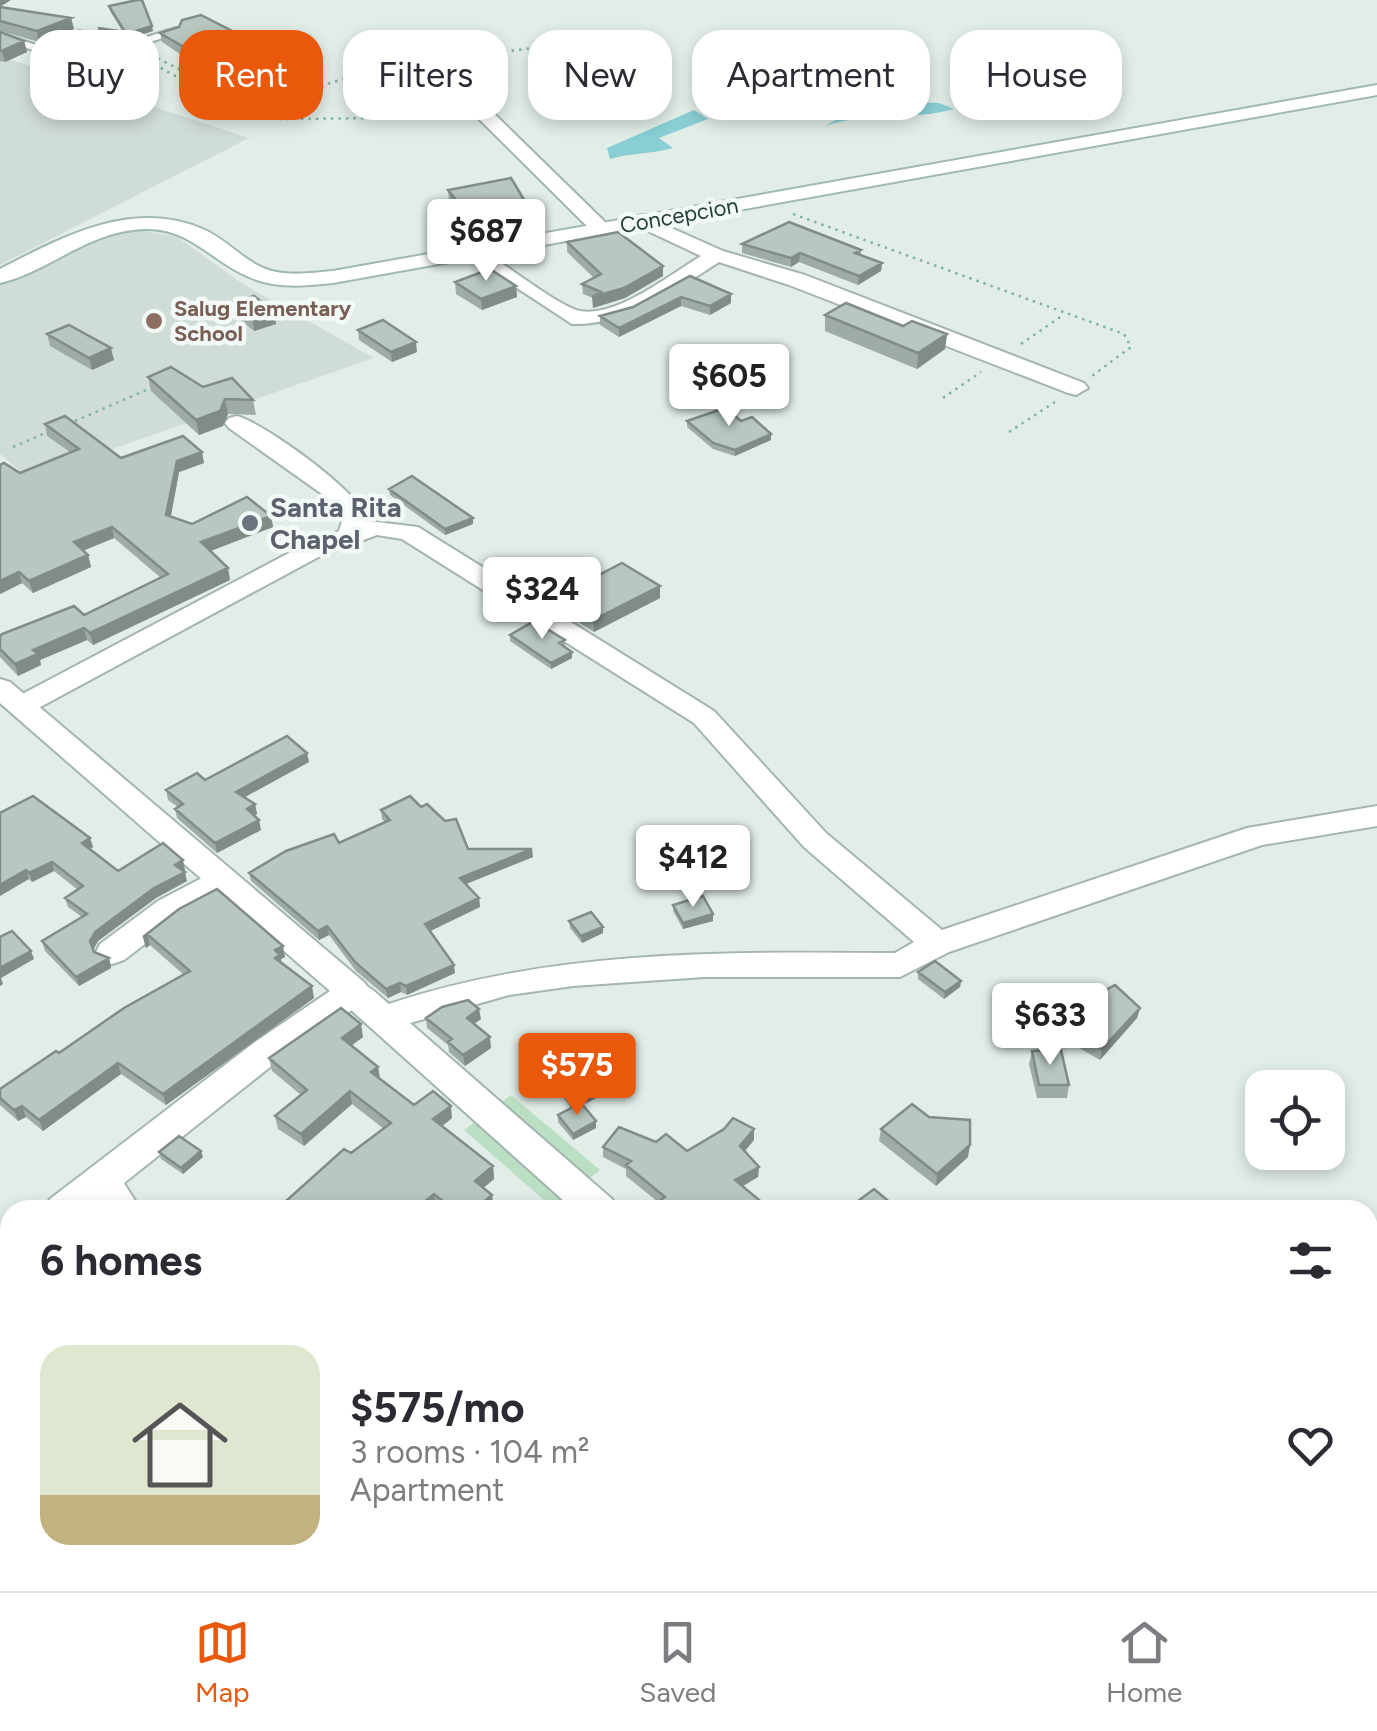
<!DOCTYPE html>
<meta charset="utf-8">
<style>
body{margin:0;font-family:Figtree,sans-serif;background:#f2f2f3;color:#2b2b33;height:100vh;display:flex;flex-direction:column;font-size:38px;white-space:nowrap}
*{box-sizing:border-box;margin:0}
p{font-size:32px;color:#7c7c81}
.icon{flex:none;width:55px;height:55px;fill:none;stroke:currentColor;stroke-width:2;stroke-linecap:round;stroke-linejoin:round}
.map{position:relative;flex:1;overflow:hidden}
.drawer{position:absolute;left:0px;top:1200px;width:1378px;height:392px;display:flex;flex-direction:column;background:#fff;border-radius:30px 30px 0 0;box-shadow:0 5px 15px #0003}
.drawer>*{flex:none}
.top-card{position:absolute;left:30px;top:30px;width:1318px;height:90px;display:flex;gap:20px}
.buttons{position:absolute;left:1245px;top:1070px;display:grid;gap:20px}
.buttons a{display:grid;place-items:center;width:100px;height:100px;border-radius:20px;background:#fff;box-shadow:0 5px 15px #0003;font-size:50px}
.price{position:absolute;translate:-50% -85px;padding:0 22px;border-radius:10px;background:#fff;color:#222;font-size:32px;line-height:65px;filter:drop-shadow(0 2px 5px #0008)}
.price::after{content:'';position:absolute;left:50%;top:60px;width:30px;height:22px;margin-left:-15px;background:inherit;clip-path:polygon(0 0,100% 0,50% 100%)}
.price.current{background:#ea580c;color:#fff}
ul{padding:0;list-style:none}
li{display:flex;align-items:center;gap:30px;height:250px;padding:0 40px}
li+li{border-top:2px solid #e1e1e2}
li span{display:grid;place-items:center;flex:none;width:280px;height:200px;border-radius:30px;color:#555}
li>.icon{margin-inline-start:auto}
span .icon{width:120px;height:120px;fill:#fffc;stroke-width:1}
li b{font-size:42px}
h2{display:flex;justify-content:space-between;align-items:center;height:120px;padding:0 40px;font-size:42px}
.tag{padding:0 35px;border-radius:30px;background:#fff;box-shadow:0 5px 15px #0003;font-size:35px;line-height:90px}
.tag.current{background:#ea580c;color:#fff}
.tabs{display:flex;justify-content:space-around;align-items:center;height:140px;border-top:2px solid #e1e1e2;background:#fff;font-size:28px;color:#7c7c81}
.tabs a{display:grid;justify-items:center;gap:5px}
.tabs .current{color:#ea580c}
.map>svg:first-child{display:block}
.built{fill:#d0ddd6}
.green{fill:#bbdfc2}
.water{fill:#88ced4}
.lines{fill:none;stroke-linecap:round;stroke-linejoin:round}
.service-casing{stroke:#a4b5af;stroke-width:4}
.minor-casing{stroke:#a4b5af;stroke-width:4}
.tertiary-casing{stroke:#a4b5af;stroke-width:4}
.secondary-casing{stroke:#a0b9af;stroke-width:4}
.path{stroke:#82b29f;stroke-width:2.5;stroke-dasharray:2.5 5;stroke-linecap:butt}
.service{fill:#fff;fill-rule:evenodd}
.minor{fill:#fff;fill-rule:evenodd}
.tertiary{fill:#fff;fill-rule:evenodd}
.secondary{fill:#fff;fill-rule:evenodd}
.wall{fill:#9eaca5}
.shaded-wall{fill:#818c86}
.building{fill:#b8c8c0;stroke:#818c86;stroke-width:2.5}
.education-dot{fill:#8d6e63;stroke:#f3f9f6;stroke-width:4}
.worship-dot{fill:#6b7280;stroke:#f3f9f6;stroke-width:4}
.labels{text-anchor:middle;stroke-width:9;stroke-linejoin:round;paint-order:stroke}
.far-street-label{font-size:22px;fill:#213f35;stroke:#f3f9f6}
.far-education-label{font-size:22px;font-weight:bold;fill:#785e54;stroke:#f3f9f6;text-anchor:start}
.worship-label{font-size:28px;font-weight:bold;fill:#5b616d;stroke:#f3f9f6;text-anchor:start}
</style>
<div class="map">
<svg width="1377" height="1591" viewBox="0 0 1377 1591">
<rect width="100%" height="100%" fill="#e2ede8"/>
<path class="built" d="M0,56l249,82 -249,127z
M133,229l44,8 66,47 131,74 -345,120 -29,-24v-171l91,-46z"/>
<path class="green" d="M511,1095l89,75 -48,37 -88,-77z"/>
<path class="water" d="M913,102l26,1 15,6c-41,12 -83,1 -128,17 26,-18 56,-21 87,-24z
M694,110l14,9 -49,19 14,10c-22,6 -42,5 -63,11l-3,-11z"/>
<g class="lines">
<g class="service-casing">
<path id="service" d="M176,28l3,1v4l-55,17 -45,-13 -40,15 -39,-13v-6l39,13 40,-15 45,13z"/>
</g>
<g class="minor-casing">
<path id="minor" d="M478,103l6,1 124,121v8h-14l-122,-121v-8z
M642,215l81,36 82,24 279,108 4,5 -12,7 -8,-2 -279,-108 -70,-23c-47,30 -90,63 -147,62l-110,-72 10,-6 7,2c22,13 80,59 101,63 36,7 91,-37 121,-55l-66,-31v-8z
M237,416c27,7 127,79 131,105l50,6 296,184 112,122 116,97 305,-102 130,-22v20l-115,19 -313,107 -49,25h-196l-131,9 -64,9 -99,28 202,176 6,11h-44l-233,-209 -5,-9 5,-9c22,-6 32,8 48,21 165,-55 334,-52 506,-51l19,-11 -110,-95 -110,-124 -292,-184 -25,-4 -55,20 -291,157h-20l-4,-6 4,-6 293,-155 35,-14 4,-13 -21,-24 -93,-66 -4,-5 4,-5z
M221,868l11,3 5,8 -5,8 -52,30 -56,43 -12,4 -12,-4 -4,-8 4,-8 58,-43z
M102,1165l13,4 26,41h-39l-18,-30 5,-11z
M0,1493l10,4v41l-10,-4z
M110,1582h55l4,9h-56z
M313,1582h52l4,9h-53z
M694,1582h44l-2,9h-44z"/>
</g>
<g class="tertiary-casing">
<path id="tertiary" d="M0,679l10,3 355,301 5,9 -5,9 -86,59 -189,150h-46l6,-11 205,-157 75,-51 -330,-288z
M10,1236v36l-10,3v-35z"/>
</g>
<g class="secondary-casing">
<path id="secondary" d="M1377,85v10l-1044,188c-29,3 -57,6 -84,-6 -38,-16 -59,-49 -104,-48 -58,2 -94,42 -145,54v-14c64,-33 134,-71 205,-39 19,9 34,25 52,35 23,13 51,8 76,6z"/>
</g>
<path class="path" d="M151,55l128,64 109,-1 76,-18
M141,57l110,61 79,-35 43,-13 65,-4 49,-12 129,-17
M793,214l331,120 7,13 -39,29
M1021,344l42,-29
M943,398l38,-26
M68,424l83,-36
M1009,432l46,-30
M13,447l37,-16"/>
<use href="#service" class="service"/>
<use href="#minor" class="minor"/>
<use href="#tertiary" class="tertiary"/>
<use href="#secondary" class="secondary"/>
</g>
<path class="wall" d="M109,6l44,25 -29,9 -25,-7 -1,-5 25,4 -13,-21z
M0,7l71,11 3,11 -35,13 -39,-11z
M0,32l24,9 3,11 -22,10 -5,-1z
M160,33l75,9 -52,14 -21,-14z
M78,36l35,15 -8,3 -9,-2 -25,8 -18,-9 -1,-5z
M511,178l19,40 -22,3 -5,-8 -38,7 -16,-20 -1,-10z
M567,242l96,34 -38,22 -32,10v-10l-10,-4 -1,-10 12,-6 -27,-26z
M742,244l119,6v5l21,8 -1,8 -23,14 -59,-23 -8,5 -49,-14z
M690,276l41,18v9l-21,12 -29,-9 -62,31 -19,-12v-9l33,-9z
M455,282l61,4 1,11 -35,13 -26,-16z
M232,303l44,21 -22,7 -20,-16z
M825,315l122,19 -2,15 -28,20 -92,-38z
M358,330l59,22 -25,10 -33,-22z
M47,334l67,26 -22,10 -42,-24z
M148,377l55,10 50,13 3,15 -28,-1 -5,12 -24,9 -48,-44z
M687,421h54l30,19 -36,16 -22,-7 -26,-22z
M45,424l76,34 83,5 -25,9 -8,44 21,8 79,-8 2,11 -63,24 18,17 2,12 -137,65 -6,-5 -47,20 1,5 -23,11 -18,-19v-21l84,-21 77,-37 -47,-40 -31,13 5,4 3,12 -58,26 -11,-10 -22,11 20,-121 50,-21 -23,-16z
M389,489l84,29v6l-28,11 -55,-40z
M557,597l103,1 -66,34 -36,-23z
M510,635l55,5v6l7,6v6l-21,11 -41,-28z
M307,753l2,9 -65,35 11,7 2,10 -3,2 7,14 -44,23 -40,-35 -2,-9 3,-2 -10,-7 -2,-10z
M381,810l87,39 65,8 -67,27 13,14 1,9 -50,24 25,42 -48,22 -6,-3 -13,6 -32,-27 -27,-36 -10,5 -68,-59 -2,-8 90,-30 46,-21 -3,-3z
M0,813l90,25 3,9 -4,2 29,22 67,-1 -2,1 4,10 -31,17 -58,43 -5,9 1,2 15,6 2,10 -32,18 -34,-35 -3,-10 40,-24 -14,-10 -3,-9 13,-8 -24,-19 -22,11 -3,-3z
M673,905l40,16 -30,8 -10,-18z
M179,909l106,48 -4,2v3l33,36 -148,107 -45,-31 -78,57 -17,-14 -8,4 -18,-16v-16l184,-114 -34,-30 -4,3 -3,-11z
M569,921l34,6v6l-21,10 -12,-15z
M918,972l43,9 -1,6 -16,12 -26,-20z
M1140,1008l-3,10 -37,42 -33,-19 2,-10z
M426,1018l55,1 -7,5 17,24 -26,18 -16,-14 -1,-7 -21,-17z
M363,1037l-12,9 27,21 2,12 34,26 38,13 -10,8 51,40 1,13 -11,9 11,20 -3,2h-50l-90,-57 33,-24 -32,-25 -48,42 -26,-17 -3,-13 26,-21 -29,-24 -3,-13z
M1032,1051l37,34 -2,13h-30l-8,-34z
M555,1082l47,6v7l-19,10 13,16v7l-23,12 -15,-18v-7l13,-7 -15,-20z
M881,1129l87,28 -32,29 -57,-45z
M754,1140l-10,11 15,16 -1,10 -100,25 -32,-26v-7l-23,-12v-10l84,4z
M159,1152l44,5 -20,17 -22,-15z
M424,1582h52l-6,9h-49z
M508,1582h183l1,3h13l-1,6h-188z"/>
<path class="shaded-wall" d="M0,0h11l-11,7z
M71,18l3,11 -35,13 -2,-11z
M152,26l1,5 -29,9 -1,-5z
M234,32l1,10 -52,14 -1,-10z
M24,41l3,11 -22,10 -3,-11z
M112,46l1,5 -8,3 -1,-5z
M95,47l1,5 -25,8 -1,-5z
M502,203l1,10 -38,7 -1,-10z
M529,208l1,10 -22,3 -1,-10z
M800,253l-1,9 -8,5v-9z
M882,263l-1,8 -23,14 1,-9z
M663,266v10l-38,22 -32,10 -1,-11z
M516,286l1,11 -35,13 -1,-11z
M731,294v9l-21,12v-9z
M681,297v9l-62,31v-9z
M275,312l1,12 -22,7 -1,-11z
M947,334l-2,15 -28,20 1,-16z
M416,342l1,10 -25,10 -1,-10z
M111,348l3,12 -22,10 -3,-12z
M225,399l3,15 -5,12 -24,9 -3,-15z
M771,434v6l-36,16v-6z
M202,452l2,11 -25,9 -10,54 -3,-11 11,-54z
M271,516l2,11 -70,27 -2,-12z
M473,518v6l-28,11v-6z
M112,527l2,11 -37,15 -3,-11z
M88,555l3,12 -58,26 -4,-12z
M228,568l2,12 -137,65 -3,-12z
M19,572l3,11 -22,11v-13z
M660,586v12l-66,34 -1,-12z
M84,628l3,12 -47,20 1,5 -23,11 -3,-12 18,-14z
M572,652v6l-21,11v-6z
M307,753l2,9 -71,39 -2,-9z
M255,804l2,10 -8,5 -2,-10z
M259,820l2,10 -44,23 -2,-10z
M90,838l3,9 -9,6 -2,-10z
M532,849l1,8 -72,29 -1,-8z
M183,860l2,10 -8,4 -2,-9z
M52,862l2,9 -22,11 -3,-9z
M26,870l3,9 -29,17v-11z
M185,872l2,9 -31,17 -58,43 -5,9 -3,-9 5,-9 59,-44z
M479,898l1,9 -54,26 -1,-9z
M713,914v7l-30,8v-6z
M327,926l2,9 -10,5 -1,-9z
M603,927v6l-21,10 -1,-7z
M147,934l3,11 -4,3 -3,-11z
M283,946l2,11 -4,2 1,7 -5,3 -2,-19z
M31,951l3,8 -33,19 2,6 -3,2v-18z
M109,958l2,10 -32,18 -3,-9z
M454,965l1,8 -48,22 -1,-9z
M961,981l-1,6 -16,12 1,-7z
M400,983l1,9 -13,6 -2,-9z
M312,986l2,12 -148,107 -3,-11z
M1140,1008l-3,10 -37,42 2,-11z
M479,1009l2,10 -13,9 -1,-10z
M361,1024l2,13 -19,14 -2,-13z
M490,1037l1,11 -26,18 -2,-11z
M118,1063l3,11 -78,57 -4,-11z
M378,1067l2,12 -9,-7z
M602,1088v7l-30,15v-7z
M350,1091l2,13 -48,42 -3,-12z
M22,1106l4,11 -8,4 -4,-11z
M451,1106l1,12 -17,14 -2,-13z
M596,1121v7l-23,12v-6z
M754,1129v11l-14,17v-11z
M970,1145l-2,12 -32,29 1,-12z
M201,1151l2,6 -20,17 -2,-6z
M493,1166l1,13 -18,15 -1,-13z
M759,1167l-1,10 -23,14v-11z
M434,1194l2,12 -4,4h-18z
M492,1195l2,13 -3,2h-17z
M10,1270v12l-10,5v-12z
M10,1383v16l-4,3 -4,-11z
M402,1582h8l-6,9h-8z
M467,1582h9l-6,9h-9z"/>
<path class="building" d="M137,0h5l10,26 -29,9 -25,-7 27,4 -16,-26z
M0,7l71,11 -34,13 -37,-10z
M201,15l33,17 -52,14 -22,-13 19,-6 3,-7z
M0,32l24,9 -22,10 -2,-1z
M78,36l34,10 -8,3 -9,-2 -25,8 -18,-9z
M511,178l18,30 -22,3 -5,-8 -38,7 -16,-20z
M789,222l72,28 -6,3 27,10 -23,13 -59,-23 -9,5 -49,-14z
M618,232l45,34 -39,22 -32,9 9,-5 -19,-8 19,-10 -34,-32z
M490,269l26,17 -35,13 -26,-17z
M690,276l41,18 -21,12 -29,-9 -62,31 -19,-12 33,-9z
M254,296l21,16 -22,8 -21,-17z
M846,303l57,23 9,-5 35,13 -29,19 -93,-38z
M383,320l33,22 -25,10 -33,-22z
M69,325l42,23 -22,10 -42,-24z
M171,367l32,20 29,-9 21,22 -28,-1 -5,12 -24,9 -48,-43z
M725,408l16,13 11,-4 19,17 -36,16 -22,-7 -26,-22z
M65,416l56,42 62,-22 19,16 -25,9 -11,54 26,9 55,-27 24,19 -70,26 27,26 -138,65 -6,-5 -51,22 5,4 -23,10 -15,-15v-13l2,-2 72,-28 10,9 84,-41 -56,-47 -38,15 14,13 -59,26 -10,-9 -19,9v-116l4,-2 16,10 59,-24 -34,-25z
M412,476l61,42 -28,11 -56,-40z
M622,563l38,23 -67,34 -36,-23z
M534,621l31,19 -6,3 13,9 -21,11 -41,-28z
M287,736l20,17 -71,39 19,12 -8,5 12,11 -44,23 -40,-34 8,-5 -17,-14 31,-17 8,7z
M33,796l57,42 -8,5 36,28 45,-28 20,17 -8,5 10,7 -31,16 -59,44 -5,9 4,11 15,6 -33,19 -34,-36 45,-27 -22,-16 18,-12 -31,-24 -23,11 -3,-3 -26,15v-72z
M410,796l11,11 6,-3 18,17 11,-2 12,30h64l-72,29 19,20 -54,26 29,41 -48,21 -6,-3 -14,6 -31,-27 -28,-36 -9,5 -69,-58 37,-22 48,-17 5,9 51,-23 -9,-10z
M217,889l66,57 -8,4 5,5 -5,3 37,28 -149,108 -45,-31 -79,57 -17,-14 -8,4 -14,-12v-9l56,-38 3,2 65,-45 66,-37 -43,-37 -4,3 36,-28z
M703,896l10,18 -30,9 -10,-18z
M591,912l12,15 -22,9 -12,-15z
M12,931l19,20 -31,17v-31z
M935,961l26,20 -16,11 -27,-20z
M1115,985l25,23 -38,41 -33,-18 37,-41z
M468,1000l11,9 -12,9 23,19 -27,18 -15,-13 4,-3 -26,-21 16,-11z
M341,1008l20,16 -19,14 36,29 -7,5 43,33 19,-14 18,15 -18,13 60,47 -18,15 17,14 -18,15h-20l-20,-16 -20,16h-128v-9l58,-52 7,4 40,-30 -41,-32 -49,43 -26,-18 32,-26 -38,-32z
M1061,1050l8,35h-30l-7,-34z
M585,1067l17,21 -30,15 -17,-21z
M581,1103l15,18 -23,13 -15,-19z
M912,1104l17,13 41,3v25l-33,29 -56,-45z
M733,1118l21,11 -14,17 19,21 -24,13 36,30h-125l19,-13 -39,-32 5,-4 -28,-14 16,-20 37,15 10,-8 21,17 37,-22z
M179,1136l22,15 -20,17 -22,-16z
M874,1189l25,21h-53z
M10,1244v26l-10,5v-8l9,-2z
M10,1321v62l-8,8 -2,-1v-60z
M9,1524l1,58h96l1,2 28,1 11,6h-146v-62l7,2z
M402,1582l-6,9h-15l-11,-9z
M424,1582h43l-6,9 -11,-8 -2,8h-27z
M515,1582h175l2,3h13l-1,6h-181z
M740,1582h18l-3,9h-18z"/>
<circle class="education-dot" cx="154" cy="321" r="10"/>
<circle class="worship-dot" cx="250" cy="523" r="10"/>
<g class="labels">
<g class="far-street-label">
<text transform="translate(679 215) rotate(-10)" y="8">Concepcion</text>
</g>
<g class="far-education-label">
<text x="174" y="316">Salug Elementary<tspan x="174" dy="25">School</tspan></text>
</g>
<g class="worship-label">
<text x="270" y="517">Santa Rita<tspan x="270" dy="32">Chapel</tspan></text>
</g>
</g>
</svg>
<div class="buttons">
<a><svg class="icon" aria-label="locate" viewBox="0 0 24 24"><circle cx="12" cy="12" r="6"/><path d="M12 2v4M12 18v4M2 12h4M18 12h4"/></svg></a>
</div>
<b class="price" style="left:486px;top:284px">$687</b>
<b class="price" style="left:729px;top:429px">$605</b>
<b class="price" style="left:542px;top:642px">$324</b>
<b class="price" style="left:693px;top:910px">$412</b>
<b class="price" style="left:1050px;top:1068px">$633</b>
<b class="price current" style="left:577px;top:1118px">$575</b>
<div class="top-card">
<a class="tag">Buy</a>
<a class="tag current">Rent</a>
<a class="tag">Filters</a>
<a class="tag">New</a>
<a class="tag">Apartment</a>
<a class="tag">House</a>
</div>
<section class="drawer">
<h2>6 homes<svg class="icon" aria-label="filters" viewBox="0 0 24 24"><path d="M4 7h16M4 17h16"/><circle cx="9" cy="7" r="2"/><circle cx="15" cy="17" r="2"/></svg></h2>
<ul>
<li><span style="background:linear-gradient(#dfe7d0 75%,#c2b280 0)"><svg class="icon" aria-label="home" viewBox="0 0 24 24"><path d="M3 11l9-7 9 7M6 9v11h12V9"/></svg></span><div><b>$575/mo</b><p>3 rooms · 104 m²</p><p>Apartment</p></div><svg class="icon" aria-label="heart" viewBox="0 0 24 24"><path d="M12 20l-8-8c-3-5 5-10 8-4 3-6 11-1 8 4z"/></svg></li>
</ul>
</section>
</div>
<nav class="tabs">
<a class="current"><svg class="icon" aria-label="map" viewBox="0 0 24 24"><path d="M3 6l6-2 6 2 6-2v14l-6 2-6-2-6 2zM9 4v14M15 6v14"/></svg>Map</a>
<a><svg class="icon" aria-label="saved" viewBox="0 0 24 24"><path d="M7 4h10v16l-5-4-5 4z"/></svg>Saved</a>
<a><svg class="icon" aria-label="home" viewBox="0 0 24 24"><path d="M3 11l9-7 9 7M6 9v11h12V9"/></svg>Home</a>
</nav>
